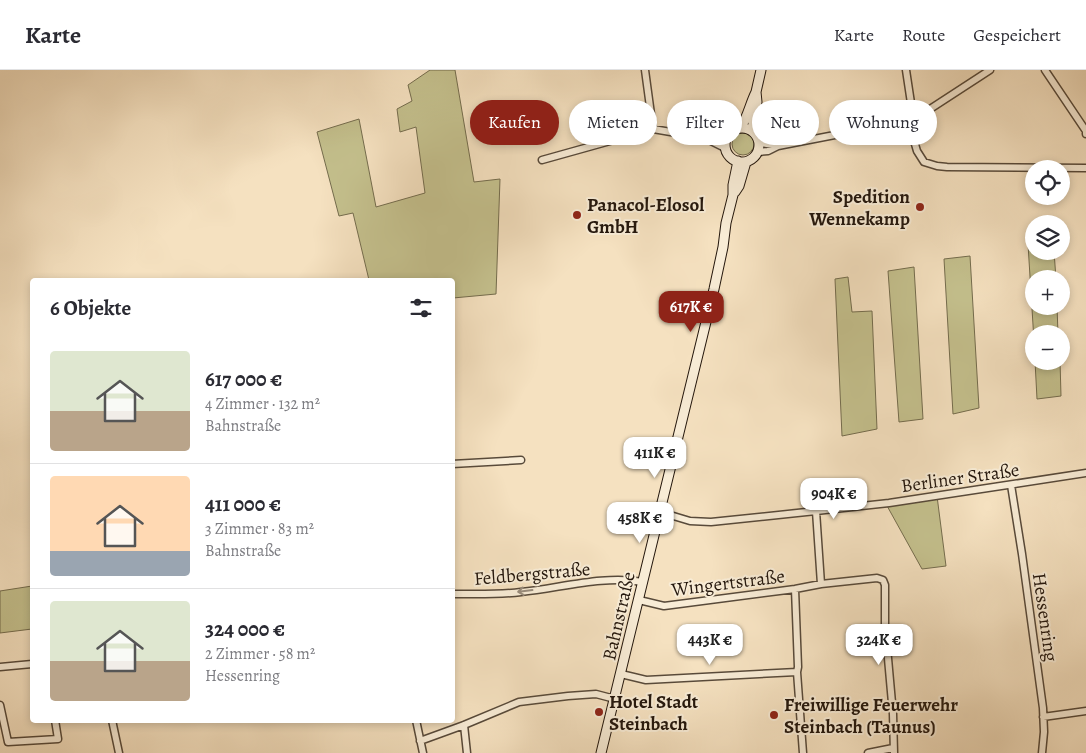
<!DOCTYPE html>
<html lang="de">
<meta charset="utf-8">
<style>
body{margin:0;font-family:Alegreya,serif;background:#f7f7f7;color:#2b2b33;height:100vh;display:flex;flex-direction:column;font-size:19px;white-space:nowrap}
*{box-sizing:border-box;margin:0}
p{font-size:16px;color:#7c7c81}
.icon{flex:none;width:28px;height:28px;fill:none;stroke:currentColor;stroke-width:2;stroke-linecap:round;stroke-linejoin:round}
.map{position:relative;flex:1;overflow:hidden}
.panel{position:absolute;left:30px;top:208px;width:425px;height:445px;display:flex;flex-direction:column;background:#fff;border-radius:5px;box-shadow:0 2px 8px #0003}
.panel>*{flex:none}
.hud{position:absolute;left:470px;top:30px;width:475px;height:45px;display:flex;gap:10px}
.fabs{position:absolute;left:1025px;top:90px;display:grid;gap:10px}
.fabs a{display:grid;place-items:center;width:45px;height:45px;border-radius:50%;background:#fff;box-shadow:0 2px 8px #0003;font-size:25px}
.price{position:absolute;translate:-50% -42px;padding:0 11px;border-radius:10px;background:#fff;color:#222;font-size:16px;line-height:32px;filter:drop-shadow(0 1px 2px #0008)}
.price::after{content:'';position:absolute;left:50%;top:30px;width:15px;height:11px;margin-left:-8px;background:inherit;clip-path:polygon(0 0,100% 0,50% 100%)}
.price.on{background:#8f2418;color:#fff}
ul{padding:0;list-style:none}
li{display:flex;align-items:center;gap:15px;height:125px;padding:0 20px}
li+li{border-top:1px solid #e1e1e2}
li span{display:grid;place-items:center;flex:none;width:140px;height:100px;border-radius:5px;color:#555}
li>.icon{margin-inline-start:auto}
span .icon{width:60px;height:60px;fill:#fffc;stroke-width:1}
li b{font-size:21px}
h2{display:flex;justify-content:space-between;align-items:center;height:60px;padding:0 20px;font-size:21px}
.tag{padding:0 18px;border-radius:22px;background:#fff;box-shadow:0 2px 8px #0003;font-size:18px;line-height:45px}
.tag.on{background:#8f2418;color:#fff}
header{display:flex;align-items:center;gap:30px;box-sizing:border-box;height:70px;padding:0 25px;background:#fff;border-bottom:1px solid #e1e1e2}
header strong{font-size:24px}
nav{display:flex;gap:28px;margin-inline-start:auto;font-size:18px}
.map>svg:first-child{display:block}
.green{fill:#c4c08d;stroke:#746c4d}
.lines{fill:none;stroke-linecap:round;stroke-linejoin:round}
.minor-casing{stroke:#584a3a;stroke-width:9}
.secondary-casing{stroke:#24170d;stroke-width:11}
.minor{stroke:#f8ecd6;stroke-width:6}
.secondary{stroke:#f8ecd6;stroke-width:9}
.oneway{stroke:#998c7c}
.poi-dot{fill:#8f2418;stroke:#f8ecd6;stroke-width:2}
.labels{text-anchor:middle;stroke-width:4;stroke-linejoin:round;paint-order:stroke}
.poi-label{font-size:19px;font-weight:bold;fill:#24170d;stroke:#f8ecd6;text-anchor:start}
.street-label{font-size:19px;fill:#24170d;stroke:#f8ecd6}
</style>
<header>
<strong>Karte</strong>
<nav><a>Karte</a><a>Route</a><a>Gespeichert</a></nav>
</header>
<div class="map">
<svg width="1086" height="683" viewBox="0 0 1086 683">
<rect width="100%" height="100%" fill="#f5e1c0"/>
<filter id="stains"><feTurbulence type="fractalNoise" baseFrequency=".004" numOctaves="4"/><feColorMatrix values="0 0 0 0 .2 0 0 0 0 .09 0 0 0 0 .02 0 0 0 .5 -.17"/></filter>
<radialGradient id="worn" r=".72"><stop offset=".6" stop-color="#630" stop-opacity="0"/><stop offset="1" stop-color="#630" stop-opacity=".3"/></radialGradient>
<path class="green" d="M430,0h25l19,112 26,-3 -4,115 -43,4 -1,-18h-83l-16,-67 -14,3 -22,-84 42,-13 17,88 49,-14 -9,-66 -16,5 -3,-23 15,-8 -4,-16z
M732 74a11 11 0 1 1 22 0a11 11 0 1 1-22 0Z
M1034,173v8h20l2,28h-22v27h23l1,28h-24v7l-6,-97z
M970,186l9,152 -26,6 -9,-155z
M914,197l9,152 -24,3 -11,-151z
M848,207l4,35 20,-1 5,118 -35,7 -7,-157z
M1035,291h25l1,35 -24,3z
M937,426l9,70 -24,3 -36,-65z
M32,516v43l-32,4v-42z"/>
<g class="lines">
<g class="minor-casing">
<path id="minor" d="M645,0l8,59
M906,0l5,33 -1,24 7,24 7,11 13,4 10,1 139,1
M1045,0l41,61v3
M707,69l18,9
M760,73l18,3
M758,82l10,-1 10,-5 67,-13 71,-17 11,-5 63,-41
M542,90l111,-31 53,9 21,-2
M452,394l69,-4
M1011,415l11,69 21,154 1,24 -2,21
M816,441l5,73
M660,442l30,9 21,1 105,-11 73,-8 197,-30
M795,519l3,78 -1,5 6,81
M452,524c23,0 47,1 69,-2 40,-4 82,-17 122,-10
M639,530l25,6 131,-17 26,-5 56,-6 6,2 2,5v40l8,89 1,39
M0,597l32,-3
M621,604l25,6 151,-8
M0,635l8,37 50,-3 -3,-19
M1043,647l43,-6
M112,650l7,33
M416,650l7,33
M464,655l3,28
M420,671l44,-16 55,-23 49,-6 28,-2 19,5
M868,683l25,-5"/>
</g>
<g class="secondary-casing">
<path id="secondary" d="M741,57c7,-11 9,-23 15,-35
M725 75a17 17 0 1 1 34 0a17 17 0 1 1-34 0Z
M753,60v-11l4,-17 -1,-10 5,-22
M735,122l4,-6 7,-24
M601,683l113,-464 9,-42 3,-24 7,-28v-10l5,-24"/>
</g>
<use href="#minor" class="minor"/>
<use href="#secondary" class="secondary"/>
</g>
<defs><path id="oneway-shaft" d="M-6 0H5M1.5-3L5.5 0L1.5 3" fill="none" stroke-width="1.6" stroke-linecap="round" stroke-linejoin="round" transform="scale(1.25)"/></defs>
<use class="oneway" href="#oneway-shaft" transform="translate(525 521) rotate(173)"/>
<g class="poi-dot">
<circle cx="920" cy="137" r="5"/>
<circle cx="577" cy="145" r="5"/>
<circle cx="599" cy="642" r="5"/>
<circle cx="774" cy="645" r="5"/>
</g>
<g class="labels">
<g class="poi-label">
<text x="910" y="133" text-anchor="end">Spedition<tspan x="910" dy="22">Wennekamp</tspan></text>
<text x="587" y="141">Panacol-Elosol<tspan x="587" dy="22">GmbH</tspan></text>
<text x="609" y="638">Hotel Stadt<tspan x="609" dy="22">Steinbach</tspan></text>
<text x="784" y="641">Freiwillige Feuerwehr<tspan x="784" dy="22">Steinbach (Taunus)</tspan></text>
</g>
<g class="street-label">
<text transform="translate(960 407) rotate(-8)" y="7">Berliner Straße</text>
<text transform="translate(532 503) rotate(-5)" y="7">Feldbergstraße</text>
<text transform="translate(728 512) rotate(-7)" y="7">Wingertstraße</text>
<text transform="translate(618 546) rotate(-77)" y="7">Bahnstraße</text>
<text transform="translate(1046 547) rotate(82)" y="7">Hessenring</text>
</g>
</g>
<rect width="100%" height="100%" filter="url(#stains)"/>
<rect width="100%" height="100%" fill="url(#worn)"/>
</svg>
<div class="fabs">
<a><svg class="icon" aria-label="locate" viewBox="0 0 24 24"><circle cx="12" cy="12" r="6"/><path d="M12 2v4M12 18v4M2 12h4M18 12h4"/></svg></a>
<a><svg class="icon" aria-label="layers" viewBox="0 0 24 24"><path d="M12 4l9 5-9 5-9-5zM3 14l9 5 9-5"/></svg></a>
<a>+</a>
<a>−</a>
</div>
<b class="price on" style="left:691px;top:263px">617K €</b>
<b class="price" style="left:655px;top:409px">411K €</b>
<b class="price" style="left:834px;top:450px">904K €</b>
<b class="price" style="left:640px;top:474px">458K €</b>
<b class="price" style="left:710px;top:596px">443K €</b>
<b class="price" style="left:879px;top:596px">324K €</b>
<div class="hud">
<a class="tag on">Kaufen</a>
<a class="tag">Mieten</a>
<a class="tag">Filter</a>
<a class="tag">Neu</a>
<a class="tag">Wohnung</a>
</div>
<section class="panel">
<h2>6 Objekte<svg class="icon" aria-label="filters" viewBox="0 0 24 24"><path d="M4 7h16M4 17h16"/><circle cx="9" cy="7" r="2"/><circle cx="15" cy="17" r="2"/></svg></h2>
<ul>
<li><span style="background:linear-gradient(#dfe7d0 60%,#b9a48a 0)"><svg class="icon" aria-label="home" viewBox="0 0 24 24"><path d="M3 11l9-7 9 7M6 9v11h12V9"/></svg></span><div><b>617 000 €</b><p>4 Zimmer · 132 m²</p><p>Bahnstraße</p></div></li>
<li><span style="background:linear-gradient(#ffd9b3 75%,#9aa5b1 0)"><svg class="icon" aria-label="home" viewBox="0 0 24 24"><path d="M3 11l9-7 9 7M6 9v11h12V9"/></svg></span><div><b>411 000 €</b><p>3 Zimmer · 83 m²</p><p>Bahnstraße</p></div></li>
<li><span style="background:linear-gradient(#dfe7d0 60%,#b9a48a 0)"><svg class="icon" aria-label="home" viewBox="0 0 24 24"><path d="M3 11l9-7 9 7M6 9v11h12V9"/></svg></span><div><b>324 000 €</b><p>2 Zimmer · 58 m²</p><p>Hessenring</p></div></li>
</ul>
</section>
</div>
